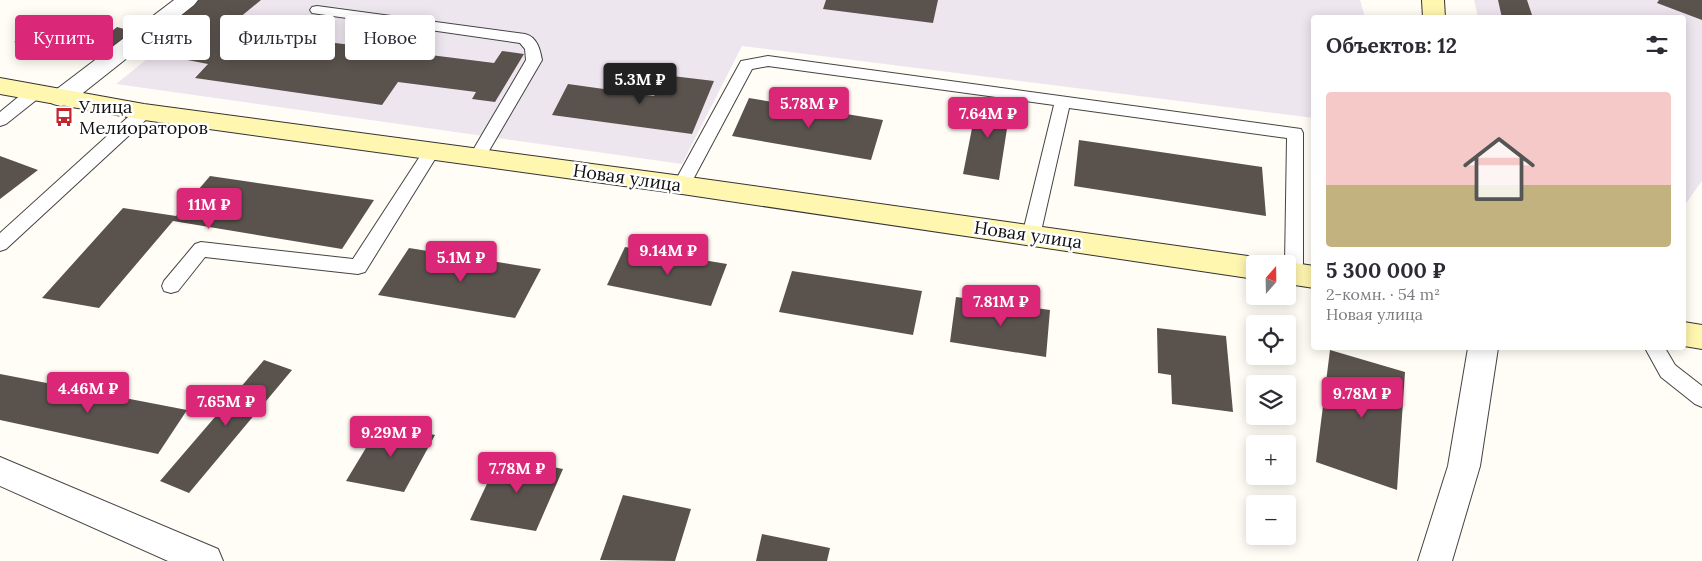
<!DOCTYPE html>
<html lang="ru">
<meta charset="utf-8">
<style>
body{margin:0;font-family:Lora,serif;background:#f7f7f7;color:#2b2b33;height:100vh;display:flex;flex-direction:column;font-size:19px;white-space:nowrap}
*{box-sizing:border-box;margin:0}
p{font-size:16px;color:#7c7c81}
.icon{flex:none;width:28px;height:28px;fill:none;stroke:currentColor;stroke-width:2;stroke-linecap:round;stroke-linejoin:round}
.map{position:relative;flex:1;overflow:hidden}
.panel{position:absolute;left:1311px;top:15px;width:375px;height:335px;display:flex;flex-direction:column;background:#fff;border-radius:5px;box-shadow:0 2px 12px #0003}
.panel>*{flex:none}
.top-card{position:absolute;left:15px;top:15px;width:475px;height:45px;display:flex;gap:10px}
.needle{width:32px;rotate:20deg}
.fabs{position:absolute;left:1246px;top:255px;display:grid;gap:10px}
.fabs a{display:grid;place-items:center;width:50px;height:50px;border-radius:5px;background:#fff;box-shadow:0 2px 12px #0003;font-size:25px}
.price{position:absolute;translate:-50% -42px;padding:0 11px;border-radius:5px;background:#db2777;color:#fff;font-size:16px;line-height:32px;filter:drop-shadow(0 1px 2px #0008)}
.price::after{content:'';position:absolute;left:50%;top:30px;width:15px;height:11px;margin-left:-8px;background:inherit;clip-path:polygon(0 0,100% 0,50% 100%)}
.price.current{background:#222;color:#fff}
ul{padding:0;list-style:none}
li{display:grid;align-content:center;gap:10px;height:265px;padding:0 15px}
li+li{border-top:1px solid #e1e1e2}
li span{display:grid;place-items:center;height:155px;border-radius:5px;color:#555}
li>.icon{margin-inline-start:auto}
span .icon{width:90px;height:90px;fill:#fffc;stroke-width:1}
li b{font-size:21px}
h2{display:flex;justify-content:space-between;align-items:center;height:60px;padding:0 15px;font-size:21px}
.tag{padding:0 18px;border-radius:5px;background:#fff;box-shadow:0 2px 12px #0003;font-size:18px;line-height:45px}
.tag.current{background:#db2777;color:#fff}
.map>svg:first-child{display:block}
.industrial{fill:#eee6ef}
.building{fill:#5a524d}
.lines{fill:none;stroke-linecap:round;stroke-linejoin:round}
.lane-casing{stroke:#444;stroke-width:2}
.street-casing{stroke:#444;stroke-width:2}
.secondary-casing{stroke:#333;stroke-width:2}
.lane{fill:#fff;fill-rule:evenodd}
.street{fill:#fff;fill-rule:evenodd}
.secondary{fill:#fff6b0;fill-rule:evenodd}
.labels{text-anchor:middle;stroke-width:5;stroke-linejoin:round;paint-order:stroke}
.poi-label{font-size:18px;fill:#111;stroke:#fff;text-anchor:start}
.street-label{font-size:18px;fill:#111;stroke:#fff}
</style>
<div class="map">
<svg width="1702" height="561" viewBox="0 0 1702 561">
<rect width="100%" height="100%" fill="#fffdf5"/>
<path class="industrial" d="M221,0h1139l5,17 -51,1v100l-572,-72 -60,118 -566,-80z
M1474,0h228v181l-18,25v-188l-206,-1z"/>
<path class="building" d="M198,0h63l-34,28 13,3 254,32 8,-12 22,3 -29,48 -23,-3 4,-7 -78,-10 -16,23 -187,-27 13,-14 -72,-14z
M826,0h112l-5,23 -110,-14z
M1498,0h29l6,18h-31z
M1659,0h43v20l-45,-17z
M50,18l30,9 -36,24 -30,-9z
M117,27l21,6 -29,23 -21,-6z
M664,75l50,6 -22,53 -140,-19 16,-31 86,12z
M749,98l134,22 -12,40 -139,-24z
M978,98l33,5 -12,77 -36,-6z
M1079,140l183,27 4,49 -192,-30z
M0,156l38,14 -38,29z
M210,176l164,24 -32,49 -169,-28 -74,87 -57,-10 81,-90 53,8z
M625,247l102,17 -16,42 -104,-21z
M409,248l132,21 -26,49 -137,-23z
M792,271l130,20 -9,44 -134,-23z
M956,297l94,13 -4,47 -96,-15z
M1157,328l69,8 7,76 -61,-8 -1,-29 -13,-2z
M1330,350l75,22 -8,118 -81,-28z
M264,360l28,10 -103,123 -29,-12z
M0,374l187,36 -29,44 -158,-34z
M381,423l54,12 -31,57 -58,-11z
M500,456l63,13 -27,62 -66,-11z
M623,495l68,14 -16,52 -75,-1z
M762,534l68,14 -3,13h-71z"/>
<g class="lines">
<g class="lane-casing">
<path id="lane" d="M317,6l208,28c12,3 15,15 17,26l-59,101 -6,2 -6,-2 -2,-4 57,-97 -1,-11 -5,-6 -208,-30 -2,-3 2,-3z
M768,56l533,73 2,4v141l-2,5 -7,2 -6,-2v-15h-3l2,-126 -218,-30 -29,128 -3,5 -6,2 -6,-2 -3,-5 32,-131 -286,-39 -16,3 -64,120 -6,2 -6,-2 -3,-4 68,-124z
M34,88l6,1 2,4 -2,4 -34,27 -6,2v-14l28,-23z
M144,107l6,1 2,4 -2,4 -144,133 -6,2v-18l138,-125z
M432,145l6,2 2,4 -75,121 -7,2 -153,-17 -27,34 -7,2 -7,-2 -2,-5 2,-5 31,-37 6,-2 152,17 73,-112z
M1645,348h20l10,17 27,21v21l-7,-3 -34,-27z"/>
</g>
<g class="street-casing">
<path id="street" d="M174,0h24l-4,5 -125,99 -8,2 -8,-2 -4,-6 4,-6z
M1468,348h30l-18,118 -28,95h-34l30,-95z
M0,457l218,92 5,12h-55l-168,-75z"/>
</g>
<g class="secondary-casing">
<path id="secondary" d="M1422,0h22l1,18h-22z
M0,78l144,26 538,72 573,81 10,3 1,4h-11v15l-573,-85 -538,-74 -144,-26z
M1288,262l26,4v22l-26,-4v-20h-4z
M1684,322l18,3v24l-18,-3z"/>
</g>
<use href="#lane" class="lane"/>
<use href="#street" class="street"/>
<use href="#secondary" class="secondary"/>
</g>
<defs>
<g id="bus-bare" transform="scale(1.5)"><path d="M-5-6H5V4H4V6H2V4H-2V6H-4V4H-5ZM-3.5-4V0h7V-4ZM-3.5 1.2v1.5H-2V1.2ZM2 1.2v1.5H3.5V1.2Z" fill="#c4262e" stroke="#fff" stroke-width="2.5" paint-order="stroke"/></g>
</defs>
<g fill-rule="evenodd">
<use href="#bus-bare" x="64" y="117"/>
</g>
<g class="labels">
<g class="poi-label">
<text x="79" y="113">Улица<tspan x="79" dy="21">Мелиораторов</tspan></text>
</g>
<g class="street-label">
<text transform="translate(627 178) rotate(8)" y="6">Новая улица</text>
<text transform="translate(1028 235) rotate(8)" y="6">Новая улица</text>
</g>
</g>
</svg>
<div class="fabs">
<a><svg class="needle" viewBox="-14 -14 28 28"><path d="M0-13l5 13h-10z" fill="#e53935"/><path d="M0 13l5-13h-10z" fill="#7c7c81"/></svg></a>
<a><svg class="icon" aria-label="locate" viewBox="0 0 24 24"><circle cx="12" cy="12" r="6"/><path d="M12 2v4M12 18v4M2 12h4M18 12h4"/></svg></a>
<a><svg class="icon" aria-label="layers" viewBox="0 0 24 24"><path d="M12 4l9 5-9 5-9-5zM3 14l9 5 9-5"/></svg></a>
<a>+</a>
<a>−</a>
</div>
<b class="price current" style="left:640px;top:105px">5.3M ₽</b>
<b class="price" style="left:809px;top:129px">5.78M ₽</b>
<b class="price" style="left:988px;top:139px">7.64M ₽</b>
<b class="price" style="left:209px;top:230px">11M ₽</b>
<b class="price" style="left:668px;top:276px">9.14M ₽</b>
<b class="price" style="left:461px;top:283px">5.1M ₽</b>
<b class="price" style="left:1001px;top:327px">7.81M ₽</b>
<b class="price" style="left:88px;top:414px">4.46M ₽</b>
<b class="price" style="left:1362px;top:419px">9.78M ₽</b>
<b class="price" style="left:226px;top:427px">7.65M ₽</b>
<b class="price" style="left:391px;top:458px">9.29M ₽</b>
<b class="price" style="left:517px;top:494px">7.78M ₽</b>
<div class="top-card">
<a class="tag current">Купить</a>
<a class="tag">Снять</a>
<a class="tag">Фильтры</a>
<a class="tag">Новое</a>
</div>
<section class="panel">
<h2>Объектов: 12<svg class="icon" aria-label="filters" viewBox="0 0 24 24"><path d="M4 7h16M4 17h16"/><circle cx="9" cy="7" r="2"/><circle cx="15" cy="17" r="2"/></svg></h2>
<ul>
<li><span style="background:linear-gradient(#f6c9c9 60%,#c2b280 0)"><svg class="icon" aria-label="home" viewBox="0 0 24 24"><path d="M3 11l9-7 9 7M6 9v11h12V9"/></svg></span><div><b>5 300 000 ₽</b><p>2-комн. · 54 m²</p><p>Новая улица</p></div></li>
</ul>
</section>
</div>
